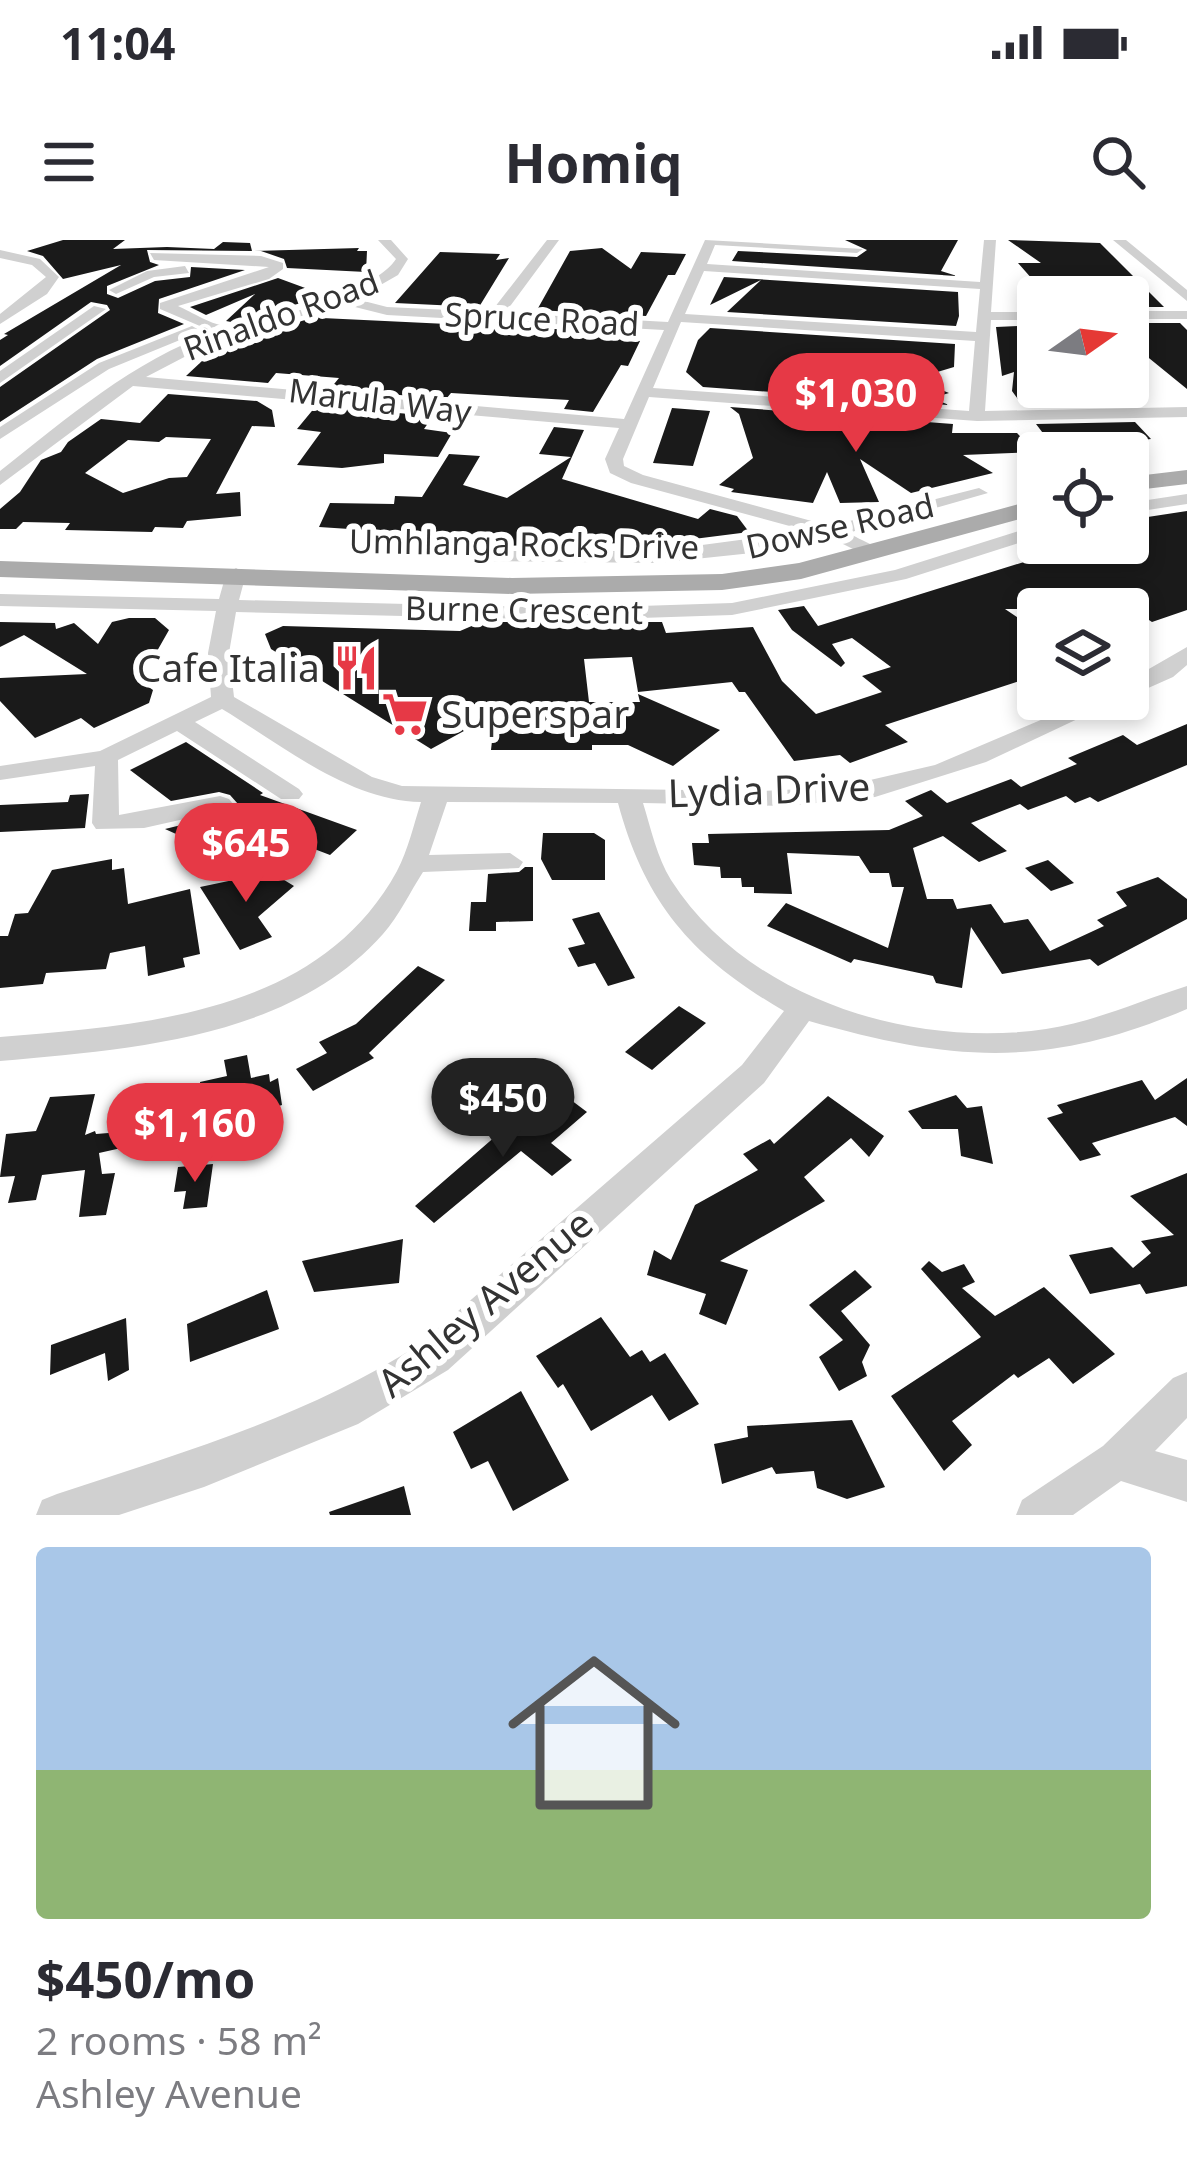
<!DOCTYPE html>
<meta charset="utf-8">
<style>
body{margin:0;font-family:"Noto Sans",sans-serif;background:#f2f2f3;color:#2b2b33;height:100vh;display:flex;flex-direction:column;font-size:45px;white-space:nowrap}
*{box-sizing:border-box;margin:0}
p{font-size:39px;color:#7c7c81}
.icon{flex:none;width:66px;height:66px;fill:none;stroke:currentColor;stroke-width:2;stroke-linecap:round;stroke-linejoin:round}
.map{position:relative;height:1275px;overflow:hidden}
.sheet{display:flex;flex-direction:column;background:#fff;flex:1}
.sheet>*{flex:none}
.needle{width:78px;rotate:76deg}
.fabs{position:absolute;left:1017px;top:36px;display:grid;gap:24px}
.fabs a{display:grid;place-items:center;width:132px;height:132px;border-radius:12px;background:#fff;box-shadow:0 6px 18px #0003;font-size:60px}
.price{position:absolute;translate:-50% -102px;padding:0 27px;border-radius:42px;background:#e63946;color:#fff;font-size:39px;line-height:78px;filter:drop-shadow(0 3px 6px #0008)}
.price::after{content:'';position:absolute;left:50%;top:72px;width:36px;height:27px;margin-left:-18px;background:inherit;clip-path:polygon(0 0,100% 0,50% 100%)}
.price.active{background:#222;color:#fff}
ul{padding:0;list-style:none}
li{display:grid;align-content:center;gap:24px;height:636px;padding:0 36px}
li+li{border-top:3px solid #e1e1e2}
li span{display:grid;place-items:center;height:372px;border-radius:12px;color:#555}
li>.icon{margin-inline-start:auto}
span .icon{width:216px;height:216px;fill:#fffc;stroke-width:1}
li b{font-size:51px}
.status{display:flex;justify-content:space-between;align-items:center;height:84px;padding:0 60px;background:#fff;direction:ltr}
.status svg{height:33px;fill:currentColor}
header{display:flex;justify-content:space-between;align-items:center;height:156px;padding:0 36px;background:#fff;font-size:54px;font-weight:700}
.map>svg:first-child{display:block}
.building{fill:#1a1a1a;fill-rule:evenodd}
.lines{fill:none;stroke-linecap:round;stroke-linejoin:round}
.minor{fill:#d0d0d0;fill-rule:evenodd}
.major{fill:#ababab;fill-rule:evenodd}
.labels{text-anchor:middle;stroke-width:12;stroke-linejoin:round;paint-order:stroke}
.far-street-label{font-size:33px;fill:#333;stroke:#fff}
.poi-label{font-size:39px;fill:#333;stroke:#fff;text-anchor:end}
.street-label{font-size:39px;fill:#333;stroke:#fff}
</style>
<div class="status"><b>11:04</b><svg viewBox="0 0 49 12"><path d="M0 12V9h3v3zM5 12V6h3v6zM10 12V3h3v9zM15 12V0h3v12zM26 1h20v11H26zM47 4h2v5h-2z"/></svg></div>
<header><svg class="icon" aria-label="menu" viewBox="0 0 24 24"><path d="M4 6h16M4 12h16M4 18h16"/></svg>Homiq<svg class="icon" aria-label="search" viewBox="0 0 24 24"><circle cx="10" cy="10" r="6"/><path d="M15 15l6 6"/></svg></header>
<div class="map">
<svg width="1187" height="1275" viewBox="0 0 1187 1275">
<rect width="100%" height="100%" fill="#fff"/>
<path class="building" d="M63,0h62l-12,9 54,-2 47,2 9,-7 27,1 2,8 107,-3 -2,3h10l-1,21 -79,-4 -3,-9 -23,-8 -114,-1 3,12 9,3 -52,21v8l11,4 37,-17 35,-4 1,-10 54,3 -86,29 -1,14 26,11 -87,35 -97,63v-35l110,-77 -3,-5 -16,-3 -91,64v-26l8,-5 -4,-1 117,-69 -58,14 -20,-23 -16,-5z
M845,0h113l-17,31 16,5 -225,-15 6,-10 119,6 10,-7z
M1008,0l92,3 64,64h-36v-10h-80l-30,-34h23z
M602,8l29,21 10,-17 45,2 -11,21h-7l-22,41 -109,-6 33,-59z
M440,12l60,2 -4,6 13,-2 -30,49 -84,-4z
M724,37l234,15 1,24 -3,10 -229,-14 34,-32 -51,25z
M278,38l49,18 -96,26 -5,-1 29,-27 -49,21 -16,-8z
M326,74l-4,4 315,15 -3,6 6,2 -12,25 -7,-1 -28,47 -29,-3 5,-9 -118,-7 -5,6 -116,-10 9,-11 -63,-5 -8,10 -82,-7 16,-15 41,-23z
M1128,83h52l7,7v59l-59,-48z
M1038,85v62h49l14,17 -78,2 -11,-15 2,-19 -12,4 -6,-49z
M710,88l245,16 -1,23 -40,12 35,14 -17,5 17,7 -246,-18 -17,-15 12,-32z
M168,154l89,7 15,9 3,17 -23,-1 -36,68 24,-2 1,24 -54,5 -4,7 -28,-1 -3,5 -87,-2 5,-7 -47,-1 -7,7h-16v-20l20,-17 21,-32 20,-8 7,-10 33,-23 39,4zM166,197l45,2 -24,38 -18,1 -46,15 -38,-20 43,-33 31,2z
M316,166l117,10 -9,13 28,4 -14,24 -54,-3v9l-42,5 -45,-3 24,-33 -24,-3z
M730,167l223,17 -1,9h65l18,19 -72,3 30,18 -82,20 -51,-34 19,43 -39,1 -13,-31 -14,31 -82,-11 3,-3 -15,-4 34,-27 -14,-44z
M672,168l38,3 -17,55 -40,-3z
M1135,182l16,17 -24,3 3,4h-8l5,6 -31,1 -7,-9 -37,1 -16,-21z
M554,187l30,3 -22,49 136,40 12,-10 27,7 12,16 -79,10 -169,4 1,-7 -183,-12 11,-24 64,1 1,-8 27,1 27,-43 31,2 -17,29 44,13 64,-41 -32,-3z
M1187,271v99l-35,12 -9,-6 -15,4v-11h-123l33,22v44l-153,50 23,17 -58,21 -10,-8 -46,6 -49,-69h-6l-7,-10 -94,10 -6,-35 -48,2 5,43h51l-2,-8 82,36 -47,36 -45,-21h-36v5h-101l4,-36 -64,35 -160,-100 -6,-15 18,-8 177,5 21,-9h181l4,11 87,-6 29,54 34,33 66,-22 -20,-16 29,-9 -39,-29 -20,6 13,19 -4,4 -49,-37 -14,-20 26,-4 14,20 235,-73 -17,-10h92v-23z
M129,378h26l14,12 -29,51 13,9 -4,13 -55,25 -13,-10 -46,20 -35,-37v-23l87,-4 -63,-39 -24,12v-25l55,1 1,6 18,-6 24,21 14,-22z
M1187,484v41l-89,37 -8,-5 -15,6 -9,-7 -38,14 -8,-6 -49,19 36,28 -28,11 -36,-26 -30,12 14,51h26l4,10 34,-5 13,19 24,-4 22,32 54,-25 -7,-6 30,-14 -11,-14 42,-15 29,22v20l-89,47 -8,-7 -88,15 -31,-47 -9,61 -26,-5 -3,-7 -79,-17 -3,4 -84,-37 19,-23 102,45 16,-61h-12l-3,-14h-19l-11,-17 -72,-3 5,41 -38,-1v-6h-12l-1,-9h-20l-1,-11 -26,-2 -2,-22h17l-1,-9 181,-4 34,-14 -18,-15 26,-11 16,13 64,-24 10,8 56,-23 -9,-6 55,-23 14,10z
M186,502l77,51 -3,2 97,35 -27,25 -34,-13 -36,30 -95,-43 65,-16 8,-9 -8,-9 -11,-3 -48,9 -41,-31z
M89,554l-4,34 -85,4v-27l68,-3 2,-7z
M543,593h51l11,7v40h-53l-11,-21z
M112,619v11l12,-2 4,36 62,-15 10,65 -17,4 2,9 -37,9 -3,-30 -35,7 -4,16 -60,4 -3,11 -43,4v-52h8l7,-22 13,-1 24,-43z
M1048,620l26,23 -23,8 -26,-23z
M525,627h8v54l-37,1v9h-27l2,-29h15l2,-28 31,-2z
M271,632l23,14 -36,31 14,20 -32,13 -40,-63z
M599,672l36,66 -27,8 -13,-23 -17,4 -10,-19 17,-4 -13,-25z
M418,726l27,14 -76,73 5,5 -61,33 -17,-22 31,-16 -8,-11 37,-18z
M679,766l27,17 -54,47 -27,-18z
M247,815l4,23 18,-4 1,8 8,-4 4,27 -77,25 -5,-48 27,-6 -3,-16z
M1187,838v48l-12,-9 -83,26 9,12 -21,6 -33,-43 16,-5 -6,-8 85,-25 13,20z
M95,854l-10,41 10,-4 1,3 50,-4 2,12 -49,11 3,21 13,-1 -9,42 -27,2 6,-47 -43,5 -6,25 -28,3 7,-27 -15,1 6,-43 30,-3 14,-34z
M956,855l11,13 15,-2 11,58 -32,-8 -3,-27h-36l-14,-18z
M828,856l56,40 -15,21 -18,-19 -47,39 21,24 -105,60 28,9 -22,55 -27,-11 7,-20 -59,-19 7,-25 17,10 24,-55 63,-35 -15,-16 27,-15 4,5z
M571,860l16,12 -36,31 21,17 -20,16 -31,-25 -87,72 -19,-17 96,-83 16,13z
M213,924l-6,43 -24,2 3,-18 -12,1 4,-25z
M1187,933v113l-41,8 -6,-10 -50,10 -21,-39 43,-8 21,21 18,-15 -10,-12 33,-6 -44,-39z
M403,999l-4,44 -85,9 -12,-31z
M929,1021l13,11 22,-8 11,18 -13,6 33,28 49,-29 71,67 -42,30 -24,-26 -31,20 -4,-4 -62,47 20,24 -28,26 -53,-75 90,-59 -60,-68z
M855,1030l17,17 -31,24 29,34 -8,17 5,14 -28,15 -20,-34 24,-17 -34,-35z
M267,1050l12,39 -89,33 -3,-38z
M601,1077l29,40 12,-7 8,12 15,-9 34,51 -30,17 -17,-26 -61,36 -28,-47 -5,4 -22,-32z
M126,1078l3,52 -21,11 -3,-28 -55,22 1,-30z
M521,1151l48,89 -56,31 -25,-50 -17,8 -18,-37z
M852,1180l33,67 -38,12 -30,-11 -3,-17 -38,3 -4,-7 -50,17 -8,-40 34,-7 -1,-11z
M404,1246l7,29h-81l-1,-3z"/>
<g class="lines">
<path class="minor" d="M378,0h13l17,19 -10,16 -42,24 31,8 104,5 56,-72h12l-54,73 163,9 37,-82 158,9 -6,4 -142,-8 -8,19 273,18 4,-42h12l-5,72h47v8h-47l-6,91 202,-4v10l-210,4 -328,-24 -26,62 1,7 19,9 187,51 149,-38 9,5 -140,40 32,16 3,4 -10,6 -44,-22 -47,13 -125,13 -180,-2v-8l7,-2h173l151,-20 -177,-48 -21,-10 -5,-14 14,-31 -486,-42 -133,99v-14c66,-52 134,-111 214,-139l-54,-23v-6l109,-36 -115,-7 -4,-7 111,3 22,7v6l-14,10 -91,27c14,6 38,22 53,20 39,-4 144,-34 165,-67zM704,31l276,18 -4,43 -291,-18zM343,64l44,11 277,15 -40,89 -478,-42 69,-36zM681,82l294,19 -6,70 -316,-23z
M1113,0h13l61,50v11z
M0,10l40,9 19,18 -12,17 -47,30v-10l46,-37 -14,-12 -32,-7z
M185,26l4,7 -35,4 -38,17 -7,-4 38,-19z
M94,66l12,3 -106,74v-12z
M1128,71h59v8h-59z
M192,86l7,4 -2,3 -88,36 -109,70v-12l99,-64z
M1187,254v10l-59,9v-10z
M1038,285v12l-132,42 -174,36 -153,5 -343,-8 -7,41 5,44 138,80 30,9 359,5 79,-4 95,-22 155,-66h30l-134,63 -111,35 -88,9 -144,-3c8,26 14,54 28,77 76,119 241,169 375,149 51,-8 93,-28 141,-43v23c-141,60 -233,53 -378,12l-45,62 -316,287 -90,54 -154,63 -85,28h-83l6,-15 15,-6c126,-42 250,-77 363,-150l322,-279 42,-54c-91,-53 -139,-107 -166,-208l-171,-1 -18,53 81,-2 13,9 -4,6 -96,4c-13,20 -24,44 -40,62 -93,105 -253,115 -383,127v-24c144,-12 319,-23 397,-166 11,-21 17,-47 24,-69 -72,-1 -139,-57 -199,-93l-27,13 104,67 4,5 -4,5h-18l-104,-68 -59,29 1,55 101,-19 9,3 4,5 -4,5 -85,19 -48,1 -4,-6 3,-57 -95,14v-14l100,-15 111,-54 -3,-44 8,-42 -216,-5v-12l219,5 7,-25 10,-6 10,6 -7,26 340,8 153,-5 163,-33z
M1187,407v18l-14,12 -45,20v-16z
M1187,1132v46l-32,33 32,9v42l-66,-21 -48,34h-57l6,-15 81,-54 70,-68z"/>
<path class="major" d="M1187,230v14l-59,7v-14z
M1038,259v15l-237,65 -79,11 -210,4 -512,-17v-16l512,17 210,-4 77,-11z"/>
</g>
<defs>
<g id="restaurant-bare" transform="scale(3.6)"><path d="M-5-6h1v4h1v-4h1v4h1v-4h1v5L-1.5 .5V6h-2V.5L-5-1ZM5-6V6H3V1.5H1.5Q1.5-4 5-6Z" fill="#e63946" stroke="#fff" stroke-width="2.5" paint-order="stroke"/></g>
<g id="supermarket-bare" transform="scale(3.6)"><path d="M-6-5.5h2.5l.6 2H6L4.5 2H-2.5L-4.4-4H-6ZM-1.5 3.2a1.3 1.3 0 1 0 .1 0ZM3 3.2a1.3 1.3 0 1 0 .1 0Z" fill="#e63946" stroke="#fff" stroke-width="2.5" paint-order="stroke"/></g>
</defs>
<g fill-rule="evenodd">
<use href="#restaurant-bare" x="356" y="428"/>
<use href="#supermarket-bare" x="405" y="474"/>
</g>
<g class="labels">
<g class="far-street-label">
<text transform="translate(281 75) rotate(-20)" y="12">Rinaldo Road</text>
<text transform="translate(542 79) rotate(3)" y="12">Spruce Road</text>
<text transform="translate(380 161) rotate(7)" y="12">Marula Way</text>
<text transform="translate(840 286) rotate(-13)" y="12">Dowse Road</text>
<text transform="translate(524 304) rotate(1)" y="12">Umhlanga Rocks Drive</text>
<text transform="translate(524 370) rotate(1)" y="12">Burne Crescent</text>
</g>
<g class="poi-label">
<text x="320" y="442">Cafe Italia</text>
<text x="441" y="488" text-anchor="start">Superspar</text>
</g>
<g class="street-label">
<text transform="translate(769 550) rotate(-2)" y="14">Lydia Drive</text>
<text transform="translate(485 1063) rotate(-40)" y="14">Ashley Avenue</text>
</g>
</g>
</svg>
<div class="fabs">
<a><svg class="needle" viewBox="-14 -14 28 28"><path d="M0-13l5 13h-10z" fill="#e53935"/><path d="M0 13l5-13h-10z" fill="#7c7c81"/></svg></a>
<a><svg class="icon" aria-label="locate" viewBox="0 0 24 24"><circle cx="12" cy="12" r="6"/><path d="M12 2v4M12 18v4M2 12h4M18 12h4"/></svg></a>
<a><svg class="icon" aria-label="layers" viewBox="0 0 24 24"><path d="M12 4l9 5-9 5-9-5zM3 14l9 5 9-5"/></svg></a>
</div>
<b class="price" style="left:856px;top:215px">$1,030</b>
<b class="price" style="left:246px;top:665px">$645</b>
<b class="price active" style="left:503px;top:920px">$450</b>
<b class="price" style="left:195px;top:945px">$1,160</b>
</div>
<section class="sheet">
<ul>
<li><span style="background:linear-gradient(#a9c7e8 60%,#8fb573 0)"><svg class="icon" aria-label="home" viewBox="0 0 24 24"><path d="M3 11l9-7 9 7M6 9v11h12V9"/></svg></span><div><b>$450/mo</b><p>2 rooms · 58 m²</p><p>Ashley Avenue</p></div></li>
</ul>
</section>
